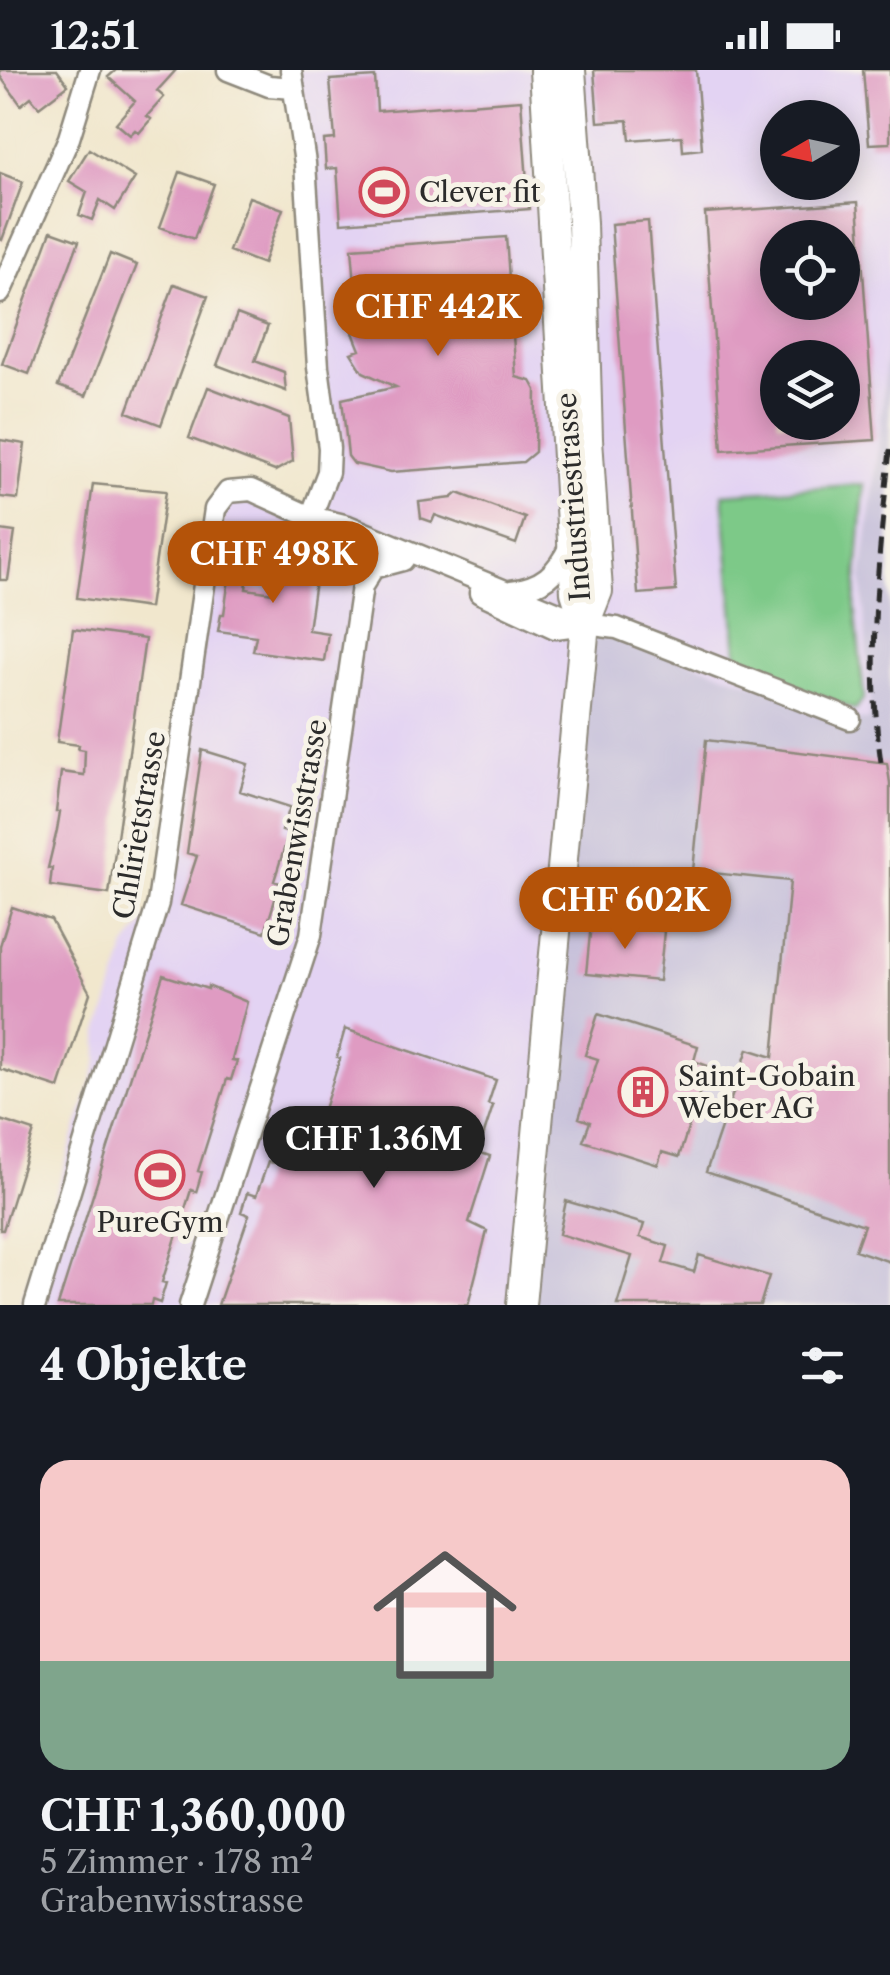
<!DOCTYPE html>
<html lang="de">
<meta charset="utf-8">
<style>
body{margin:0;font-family:"Libre Caslon Text",serif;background:#242831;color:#f1f3f6;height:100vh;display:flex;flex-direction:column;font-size:38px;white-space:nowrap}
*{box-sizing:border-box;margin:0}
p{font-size:32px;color:#9ea1a6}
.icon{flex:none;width:55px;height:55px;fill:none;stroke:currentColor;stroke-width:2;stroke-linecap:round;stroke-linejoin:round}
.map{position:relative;height:1235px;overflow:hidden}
.drawer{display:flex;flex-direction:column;background:#171b24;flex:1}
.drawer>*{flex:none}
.needle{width:65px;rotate:261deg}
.controls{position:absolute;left:760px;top:30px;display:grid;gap:20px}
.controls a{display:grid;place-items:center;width:100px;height:100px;border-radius:50%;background:#171b24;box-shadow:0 5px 25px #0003;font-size:50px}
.price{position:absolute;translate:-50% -85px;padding:0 22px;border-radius:35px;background:#b45309;color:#fff;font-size:32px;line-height:65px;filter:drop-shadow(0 2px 5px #0008)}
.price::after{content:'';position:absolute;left:50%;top:60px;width:30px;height:22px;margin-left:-15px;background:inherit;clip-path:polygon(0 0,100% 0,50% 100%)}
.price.on{background:#222;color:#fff}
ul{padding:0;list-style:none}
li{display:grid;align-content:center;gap:20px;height:530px;padding:0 40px}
li span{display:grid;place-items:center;height:310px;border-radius:30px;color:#555}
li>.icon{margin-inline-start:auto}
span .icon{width:180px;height:180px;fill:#fffc;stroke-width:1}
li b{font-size:42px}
h2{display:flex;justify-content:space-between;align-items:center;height:120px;padding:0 40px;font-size:42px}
.status{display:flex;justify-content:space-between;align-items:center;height:70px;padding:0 50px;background:#171b24;direction:ltr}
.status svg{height:28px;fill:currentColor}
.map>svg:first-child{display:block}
.built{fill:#e3d3f3;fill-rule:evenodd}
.industrial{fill:#c6c0da}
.green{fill:#7dc988;stroke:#547a5a;stroke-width:2.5}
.building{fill:#df9bc2;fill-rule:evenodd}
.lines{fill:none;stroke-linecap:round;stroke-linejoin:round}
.minor-casing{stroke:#8e897c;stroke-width:25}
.major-casing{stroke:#8e897c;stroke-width:32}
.minor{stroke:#fff;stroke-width:20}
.major{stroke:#fff;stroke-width:28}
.rail{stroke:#2b2b2b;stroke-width:5;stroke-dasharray:15 8;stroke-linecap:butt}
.labels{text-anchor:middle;stroke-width:10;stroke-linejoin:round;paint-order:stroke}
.poi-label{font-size:28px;fill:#2b2b2b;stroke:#f7f3e8;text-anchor:start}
.street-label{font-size:28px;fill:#2b2b2b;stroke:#f7f3e8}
</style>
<div class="status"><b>12:51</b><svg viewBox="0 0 49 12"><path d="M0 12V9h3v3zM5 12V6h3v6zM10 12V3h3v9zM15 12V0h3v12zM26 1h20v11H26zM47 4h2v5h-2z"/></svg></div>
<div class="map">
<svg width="890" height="1235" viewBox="0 0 890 1235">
<rect width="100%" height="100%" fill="#f7f3e8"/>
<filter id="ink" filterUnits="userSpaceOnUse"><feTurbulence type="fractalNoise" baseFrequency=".01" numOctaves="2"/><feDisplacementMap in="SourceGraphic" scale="20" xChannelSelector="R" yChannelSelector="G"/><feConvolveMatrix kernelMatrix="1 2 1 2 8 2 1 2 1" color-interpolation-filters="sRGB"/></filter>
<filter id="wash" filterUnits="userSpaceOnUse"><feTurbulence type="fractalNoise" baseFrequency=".0048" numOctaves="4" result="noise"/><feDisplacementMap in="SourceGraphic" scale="40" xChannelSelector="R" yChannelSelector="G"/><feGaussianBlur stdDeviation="2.25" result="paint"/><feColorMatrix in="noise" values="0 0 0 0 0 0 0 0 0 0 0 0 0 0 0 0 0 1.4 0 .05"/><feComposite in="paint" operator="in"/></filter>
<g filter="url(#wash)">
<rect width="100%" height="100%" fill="#f1e7cd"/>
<path class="built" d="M291,0h599v246l-13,146 -15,116 8,122 -2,21 -18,-2 -329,586h-501l78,-244v-25l28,-89 32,-44 70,-411 83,25 17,-45zM778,48h64v64h-64zM778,168h64v64h-64zM778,288h64v64h-64z"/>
<path class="industrial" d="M890,246v989h-369l64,-681 265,95 18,1 2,-20 -8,-122 15,-116z"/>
<path class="green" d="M864,414l-9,121 9,93 -9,12 -117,-47 -15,-169z"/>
<g id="blocks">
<path class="building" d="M0,0h57l11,15 -29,22 -8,-10 -10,8 -21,-29z
M116,0h60l-19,21 7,6 -17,19 4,3 -12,14 -4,-3 -5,5 -14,-12 19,-22 -27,-24z
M594,0h102l6,79 -19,2 -1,-15 -52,4 -2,-20 -30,2z
M863,0h27v73l-21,1z
M375,7l2,34 144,-11 8,109 -188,14 -4,-55 -11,1 -2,-29 11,-1 -5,-59z
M89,79l46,29 -20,32 -15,-10 -8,20 -13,-5 8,-23 -18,-11z
M180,102l34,12 -20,55 -34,-12z
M0,103l23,9 -21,58 -2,-1z
M249,127l34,12 -20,55 -34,-13z
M858,132l17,238 -153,10 -17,-237zM778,168h64v64h-64zM778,288h64v64h-64z
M648,151l28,370 -38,3 -27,-370z
M51,161l28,10 -50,133 -27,-10z
M506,167l10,140 15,4 5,9 -1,62 -12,10 -132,10 -37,-8 -6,-8 -6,-57 54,-12 -33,-15 -12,-19 9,-3 -10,-25 8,-4 -6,-73z
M110,184l27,11 -51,131 -28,-10z
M174,214l34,12 -47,129 -34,-13z
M237,244l31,12 -13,35 29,11 2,19 -69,-26z
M208,317l81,31 4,43 -18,10 -86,-33z
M0,370l25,4 -7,55 -18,-2z
M93,414l73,7 -17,117 -72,-10z
M458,423l67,25 -9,26 -81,-29 -3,7 -11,-4 -2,-16 33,-4z
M0,460l15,2 -7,48h-8z
M235,466l18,2 -7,51 27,4 8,-54 18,3 -5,36 21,3 -7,49 20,3 -4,28 -71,-10 3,-15 -38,-5 3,-17h3z
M73,559l72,10 -36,255 -59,-8 2,-18h-4l9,-38 3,-18h-4l5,-40 23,3 1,-25 -7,-1 1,-4 -22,-3z
M706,670l181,23 3,20v479l-35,-12 9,-25 -158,-53 42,-123 25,8 17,-176 -97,-10z
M202,680l46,14 -8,27 50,16 -8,24 7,2 -15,48 6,2 -15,49 -84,-27 16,-49 -10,-3z
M12,837l39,13 39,73 -31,95 -59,-19v-123z
M591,854l73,7 -5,50 -73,-7z
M163,905l45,14v-3l39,16 -15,58 5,1 -6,19 -4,-1 -29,92 4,1 -6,20 -5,-2 -29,92 4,1 -6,20 -8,-3 -1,5h-93z
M598,944l100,32 -4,15 14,5 -29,91 -17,-5 -4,13 -75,-24 7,-19 -11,-4 19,-59 -13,-4z
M345,959l151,51 -8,24 5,2 -15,46 12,4 -21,66 18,9 -19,74h-250l31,-90 -8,-3 6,-19 9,3 12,-34 38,5 34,-109 -3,-1z
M0,1050l34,11 -31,99h-3z
M566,1131l78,23 -4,13 28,9 -5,17 31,9 5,-17 70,21 -9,29h-143l15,-49 -73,-22z"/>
</g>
</g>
<g filter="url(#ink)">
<use href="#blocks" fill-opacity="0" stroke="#8e897c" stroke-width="2.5"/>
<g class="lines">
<g class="minor-casing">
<path id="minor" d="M228,0l41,16 24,2
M291,0l14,93 13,204 11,81 -1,24 -17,45
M0,223l69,-155 21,-68
M316,452l27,18 55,18
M511,521c31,-4 46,-17 59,-45
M480,523l75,35 30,-4 32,4 233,91
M35,1235l123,-402 57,-394 13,-17 23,-2 60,27 37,9 237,98
M190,1235l121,-370 51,-349 11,-18 30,-8"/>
</g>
<g class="major-casing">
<path id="major" d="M544,0l31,522 10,32
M521,1235l64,-681 13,-33 -10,-152 -6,-216 -11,-153"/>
</g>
<use href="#minor" class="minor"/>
<use href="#major" class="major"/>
<path class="rail" d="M881,692c-15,-104 -2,-209 9,-312"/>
</g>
</g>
<defs>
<g id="stadium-ring" transform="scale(2.5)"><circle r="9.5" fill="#f7f3e8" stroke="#d1495b" stroke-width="1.5"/><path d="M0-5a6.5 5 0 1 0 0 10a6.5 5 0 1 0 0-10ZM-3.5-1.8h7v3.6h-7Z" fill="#d1495b"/></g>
<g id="building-ring" transform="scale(2.5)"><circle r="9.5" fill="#f7f3e8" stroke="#d1495b" stroke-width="1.5"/><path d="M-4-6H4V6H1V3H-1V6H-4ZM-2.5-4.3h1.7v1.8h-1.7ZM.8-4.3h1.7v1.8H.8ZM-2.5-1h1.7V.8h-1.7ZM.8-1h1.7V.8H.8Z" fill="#d1495b"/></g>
</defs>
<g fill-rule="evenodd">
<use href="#stadium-ring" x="384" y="122"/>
<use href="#building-ring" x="643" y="1022"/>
<use href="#stadium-ring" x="160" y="1105"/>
</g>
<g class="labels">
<g class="poi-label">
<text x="419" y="132">Clever fit</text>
<text x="678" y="1016">Saint-Gobain<tspan x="678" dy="32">Weber AG</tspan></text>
<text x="160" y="1162" text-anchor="middle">PureGym</text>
</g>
<g class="street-label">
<text transform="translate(573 427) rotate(-94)" y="10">Industriestrasse</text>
<text transform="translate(139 755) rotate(-80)" y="10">Chlirietstrasse</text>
<text transform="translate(297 763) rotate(-80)" y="10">Grabenwisstrasse</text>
</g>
</g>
</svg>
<div class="controls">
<a><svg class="needle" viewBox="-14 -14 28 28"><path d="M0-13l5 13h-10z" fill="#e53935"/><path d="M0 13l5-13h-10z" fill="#9ea1a6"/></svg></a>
<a><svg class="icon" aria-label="locate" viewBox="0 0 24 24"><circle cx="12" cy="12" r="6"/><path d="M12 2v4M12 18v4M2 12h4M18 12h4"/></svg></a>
<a><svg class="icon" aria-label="layers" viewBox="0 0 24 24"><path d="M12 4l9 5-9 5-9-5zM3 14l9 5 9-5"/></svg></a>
</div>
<b class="price" style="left:438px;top:289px">CHF 442K</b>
<b class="price" style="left:273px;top:536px">CHF 498K</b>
<b class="price" style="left:625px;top:882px">CHF 602K</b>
<b class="price on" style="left:374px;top:1121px">CHF 1.36M</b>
</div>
<section class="drawer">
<h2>4 Objekte<svg class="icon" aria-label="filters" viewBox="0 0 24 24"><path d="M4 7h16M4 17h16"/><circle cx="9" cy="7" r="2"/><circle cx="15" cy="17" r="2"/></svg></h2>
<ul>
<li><span style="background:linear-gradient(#f6c9c9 65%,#7fa58c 0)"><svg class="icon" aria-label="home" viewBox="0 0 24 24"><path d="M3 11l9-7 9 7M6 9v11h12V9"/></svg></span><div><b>CHF 1,360,000</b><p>5 Zimmer · 178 m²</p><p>Grabenwisstrasse</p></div></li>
</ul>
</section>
